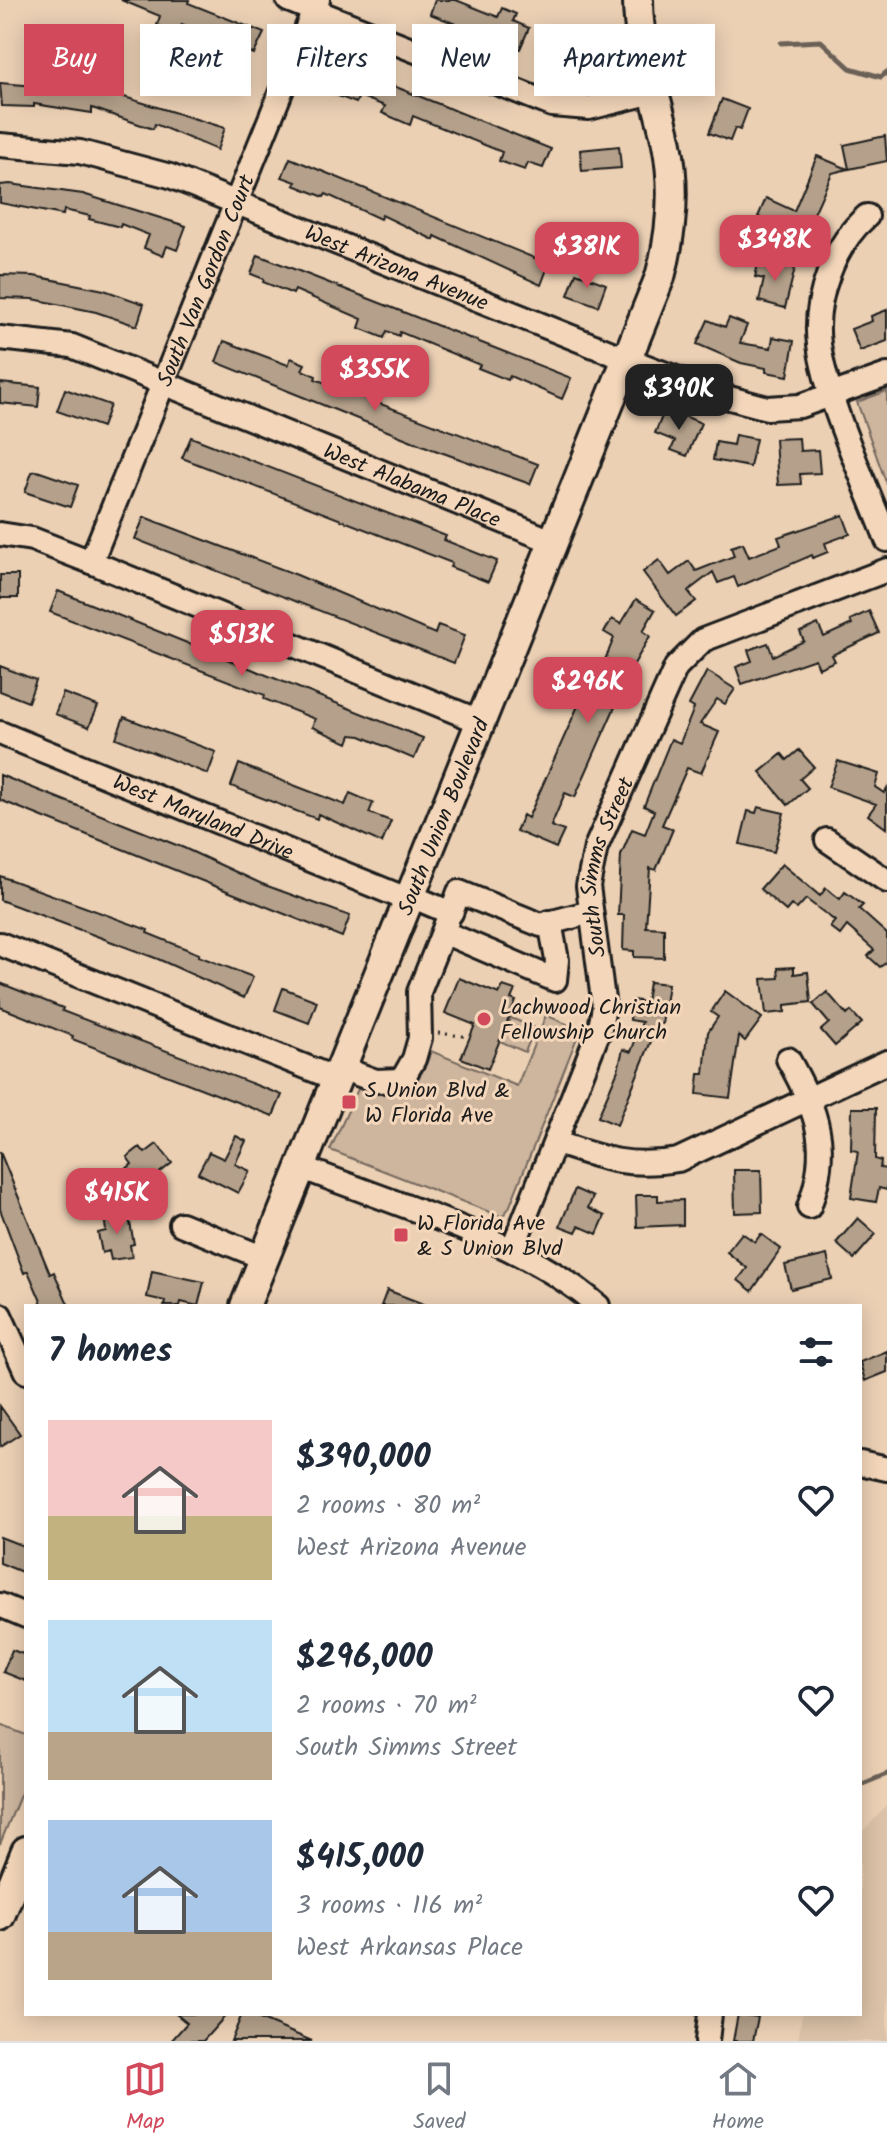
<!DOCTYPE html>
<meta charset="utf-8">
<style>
body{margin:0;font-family:Kalam,sans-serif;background:#f6f6f7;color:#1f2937;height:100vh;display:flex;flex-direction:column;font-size:30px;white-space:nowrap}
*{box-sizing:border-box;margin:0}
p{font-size:26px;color:#747a83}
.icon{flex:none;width:44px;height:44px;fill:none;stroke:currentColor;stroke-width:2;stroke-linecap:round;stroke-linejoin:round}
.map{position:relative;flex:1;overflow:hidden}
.side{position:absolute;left:24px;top:1304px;width:838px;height:712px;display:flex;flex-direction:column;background:#fff;border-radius:0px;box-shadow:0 4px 20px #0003}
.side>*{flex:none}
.top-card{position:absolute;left:24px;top:24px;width:840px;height:72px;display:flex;gap:16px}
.price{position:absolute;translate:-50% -68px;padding:0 18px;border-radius:16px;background:#d1495b;color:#fff;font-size:26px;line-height:52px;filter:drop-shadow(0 2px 4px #0008)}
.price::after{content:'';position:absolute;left:50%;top:48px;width:24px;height:18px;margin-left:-12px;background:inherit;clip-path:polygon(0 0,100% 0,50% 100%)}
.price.selected{background:#222;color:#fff}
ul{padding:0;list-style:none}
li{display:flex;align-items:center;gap:24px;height:200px;padding:0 24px}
li span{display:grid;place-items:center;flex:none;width:224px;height:160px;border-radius:0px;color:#555}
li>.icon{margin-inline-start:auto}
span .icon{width:96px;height:96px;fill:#fffc;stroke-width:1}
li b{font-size:34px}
h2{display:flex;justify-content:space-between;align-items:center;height:96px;padding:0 24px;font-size:34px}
.tag{padding:0 28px;border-radius:0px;background:#fff;box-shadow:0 4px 20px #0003;font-size:28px;line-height:72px}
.tag.selected{background:#d1495b;color:#fff}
.menu{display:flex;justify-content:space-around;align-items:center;height:112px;border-top:2px solid #e0e1e3;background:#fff;font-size:22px;color:#747a83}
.menu a{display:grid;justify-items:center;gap:4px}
.menu .selected{color:#d1495b}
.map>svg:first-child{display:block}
.built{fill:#dbc2a8}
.green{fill:#cdb59e;stroke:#74685d;stroke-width:2}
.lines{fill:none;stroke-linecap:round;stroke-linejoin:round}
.stream{stroke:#6b6056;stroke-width:5}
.building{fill:#b5a18b;stroke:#1c1c1c;stroke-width:2}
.minor-casing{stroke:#1c1c1c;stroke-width:28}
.major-casing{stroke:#1c1c1c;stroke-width:34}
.path{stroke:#1c1c1c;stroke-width:3;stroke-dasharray:2 6;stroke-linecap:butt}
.minor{stroke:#f4d7ba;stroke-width:22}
.major{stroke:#f4d7ba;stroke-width:28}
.poi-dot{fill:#d1495b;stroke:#f4d7ba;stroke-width:3}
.labels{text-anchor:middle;stroke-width:6;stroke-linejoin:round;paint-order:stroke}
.street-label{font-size:22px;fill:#1c1c1c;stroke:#f4d7ba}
.poi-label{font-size:22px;fill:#1c1c1c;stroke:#f4d7ba;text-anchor:start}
</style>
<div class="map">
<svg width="887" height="2041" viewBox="0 0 887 2041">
<rect width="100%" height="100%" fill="#ebd0b4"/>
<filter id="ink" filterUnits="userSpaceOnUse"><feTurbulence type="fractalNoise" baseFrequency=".0125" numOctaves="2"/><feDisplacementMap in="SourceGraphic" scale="16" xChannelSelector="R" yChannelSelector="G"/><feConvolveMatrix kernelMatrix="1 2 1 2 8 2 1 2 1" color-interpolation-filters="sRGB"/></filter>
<g filter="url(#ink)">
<path class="built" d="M887,1806v235h-89l4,-27h58v-180z"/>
<path class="green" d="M887,391v94l-30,-83z
M546,1015l34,15 -71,178 -7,9 -172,-67 28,-61c39,7 61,3 73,-38l86,35z
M511,1018l24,10 -10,24 -23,-10z
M0,1725l26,10v46l-26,63z"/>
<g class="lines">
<path class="stream" d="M781,43l40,-2 29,27 31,9 6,-5
M860,1785l27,-11"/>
</g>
<path class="building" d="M121,0h68l-1,3 76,30 -10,21 -72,-30 -4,9 -21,-8 3,-9z
M435,0h21l42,17 4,-9 14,6 -3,7 16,7 -9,21 -90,-35z
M556,37l40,12 -5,20 -41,-11z
M336,63l215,86 -8,19 -15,-5 -3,7 -26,-9 3,-9 -89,-36 -3,9 -28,-12 3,-7 -26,-10 -3,7 -26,-10 3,-9 -4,-1z
M0,83l108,9 117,36 -8,22 -62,-26 -2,5 -61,-21v5l-58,-9v3l-32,-1z
M722,99l26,10 -8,21 -5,-2 -5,13 -21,-8z
M885,136l2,25 -38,8 -5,-24z
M619,146l2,22 -39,3 -2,-21z
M817,156l31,13 -16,4 -20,45 6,3 -13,30 -29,-12 6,-12 -24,-10 8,-19 28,13z
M290,158l259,106 -8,21 -106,-49 -1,4 -52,-25 -2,4 -54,-25 -2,3 -30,-12 2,-3 -14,-5z
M10,184l73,10 103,32 -9,24 -10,-4 -4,10 -19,-8 5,-13 -28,-11 -1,3 -31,-8 1,-3 -26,-6 -1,5 -63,-12v-18z
M258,255l313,123 -9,21 -52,-23 -2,4 -30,-12 2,-3 -80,-33 -1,4 -12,-5 -3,7 -25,-10 3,-9 -67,-29 -2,4 -30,-12 1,-3 -13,-5z
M759,260l36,8 -10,40 -26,-7 5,-22 -9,-2z
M576,273l30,11 -8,22 -30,-11z
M0,275l34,1 70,14 40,14 -7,22 -41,-14 -63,-13 -33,-1z
M887,310v31l-27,10 -9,-22 21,-8 -1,-5z
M729,318l18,7 -7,18 31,5 2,-11 21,4 -6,35 -22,-4v-4l-25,-5 -44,-19 11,-24 17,7z
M224,341l64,24 3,-7 14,6 -3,6 14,6 -1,3 223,85 -8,20 -98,-35 -216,-87z
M0,383l40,4 -2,20 -38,-4z
M65,389l45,16 -8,22 -45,-16z
M663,414l16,7 3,-6 19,8 -14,33 -16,-6 4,-9 -20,-8z
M735,435l21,4 -6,28 -37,-7 3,-18 17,3z
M191,437l255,99 -2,4 53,21 -9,21 -38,-15 2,-4 -270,-105z
M799,438l1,13 18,-1 2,23 -20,1 1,10 -23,1 -3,-46z
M37,471l41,14 -8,22 -45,-15 7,-20z
M843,515l7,19 -25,9 3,9 -15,6 -1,-3 -74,32 -4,-10 -16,6 -5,-11 -25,19 8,10 -20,15 -33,-44 16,-12 11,15 19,-14 7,10 38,-15 -3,-9 12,-4 6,14 32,-12 -3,-8z
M144,517l153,58 138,59 3,-9 27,10 -11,28 -319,-124z
M0,575h18v23h-18z
M58,591l365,147 -9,21 -53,-23 -10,-1 -3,8 -36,-16 3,-8 -51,-20 1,-4 -215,-83z
M636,599l19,11 -12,21 7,5 -16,28 -59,133 -10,-4 -14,33 13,5 -8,17 -40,-17 7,-16 5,3 53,-119 7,3 26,-64 -10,-6 8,-13 9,5z
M869,611l10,22 -47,22 3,6 -16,7 -4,-9 -73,25 -6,-17 16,-6 -4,-11 20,-7 5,13 31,-15 -4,-9 18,-8 6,13 28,-13 -2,-4z
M0,666l36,14 -8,22 -28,-11z
M707,671l28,18 -10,15 -8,-5 -17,25 19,8 -18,41 -14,-5 -25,57 11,4 -17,41 -6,-2 -4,59 18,1v30l-30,-1v-6l-11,-1 1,-35h-6l3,-60 11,-26 13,5 9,-23 -10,-5 27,-67 9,4 14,-35 -5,-3z
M63,693l35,13 -9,21 -34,-13z
M124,717l92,35 -8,22 -92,-36z
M799,750l15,17 -14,12 8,9 -20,17 -28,-33 22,-18 5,6z
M838,761l41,13 -4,13 9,6 3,-5v41l-19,-14 8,-11 -48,-17z
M239,764l106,41 5,-12 23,10 -4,10 22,8 -9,22 -64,-29 -1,5 -86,-33z
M0,775l184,73 78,36 88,32 -8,21 -342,-137z
M758,807l26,6 -10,39 -34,-8 8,-33 8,2z
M782,864l38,32 6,-8 14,11 5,-7 18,13 -4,4 28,25v28l-7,5 -12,-11 6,-6 -27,-24 -7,9 -10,-8 5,-6 -29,-22 -9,10 -6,-4 -5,6 -26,-22z
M0,876l148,54 -1,3 52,21 -1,2 55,21 -9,21 -86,-39 -158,-59z
M794,967v7l14,-2 3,30 -26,3v7l-19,2 -4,-35 17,-1 -1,-10z
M459,978l40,16 4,-8 12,4 -4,9 5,2 -28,68 -27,-11 14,-33 -30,-12z
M649,982l19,2 -6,40h-4l-41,101 -19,-8 20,-47 5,-21 8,3 11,-30 -12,-2 2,-20 14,2z
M0,983l63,25 -1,3 220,84 -9,21 -201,-77 1,-3 -73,-29z
M283,988l34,13 -8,22 -34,-13z
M725,991l37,27 -17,23 -6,-5 -9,62 -33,-4 2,-20h5l4,-42 10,-15 -7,-5z
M827,992l20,23 4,-4 11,12 -27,23 -14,-16 8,-7 -16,-19z
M852,1108h24l-1,51 6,2 -1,7 7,1v21l-8,-2 -3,14 -25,-4 7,-47 -7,-1z
M236,1136l10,5 -11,23 15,7 -12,22 -40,-20 11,-21 15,7z
M157,1144l15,19 -38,30 -15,-18 13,-11 -5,-7 13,-10 5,6z
M0,1152l50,122 4,-2 15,34h-26l-15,-35 -4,2 -24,-64z
M734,1170h27l1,42 -27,1z
M575,1189l18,8 -5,11 17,8 -8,18 -18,-8 -3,6 -16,-6z
M636,1195h22v6l25,-1v25l-46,2z
M128,1212l6,32 -4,1 2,12 -21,3 -2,-9 -7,2 -4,-20 8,-2 -2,-15z
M858,1218l18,16 -22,25 -18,-16z
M742,1233l13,9 6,-8 20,15 -29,42 -14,-11 9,-12 -20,-16z
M827,1255l5,24 -41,10 -6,-24z
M152,1271l52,11 -6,24 -17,-4 -1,4h-16l1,-5 -18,-4z
M387,1290l39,15v1h-45z
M887,1351v21l-22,9 -5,-19z
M0,1406l20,28 -20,13z
M0,1537l26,10 -4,25 -22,-9z
M12,1650l14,5v26l-23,-9z
M176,2014h51l-24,27h-32l16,-18z
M242,2014h6l64,27h-81z
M738,2014l20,3 -5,24h-20z"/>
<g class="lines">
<g class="minor-casing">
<g id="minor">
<path d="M288,0l264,105 37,3 64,-16"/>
<path id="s1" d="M0,145l80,7 90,24 459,184 97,37 41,11 33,-2 87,-31"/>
<path d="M867,216c-33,28 -54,85 -48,128 7,56 47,140 68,196"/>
<path id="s2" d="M0,338l72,8 482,196"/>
<path d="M0,534l32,5 59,23 390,160"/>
<path id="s3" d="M91,562l227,-562"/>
<path id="s4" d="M0,733l409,167"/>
<path d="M827,840l60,41"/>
<path d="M411,896l40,17 8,-21 82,33 50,-13"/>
<path d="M447,921l-4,11 112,48 2,-20 -7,-38"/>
<path d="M0,944l336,135"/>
<path d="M788,1059c30,53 43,89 21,148"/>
<path d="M341,1068l35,13 26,-1 12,-21 6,-21 -1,-46 24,-60"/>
<path d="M557,1143c47,16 72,25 121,17l209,-98"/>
<path d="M301,1167c92,37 223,73 297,139"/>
<path d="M181,1224l83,34"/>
<path id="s5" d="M512,1250l88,-222 4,-21 -16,-121 8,-39 80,-180 27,-27 184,-70"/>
<path d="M0,1315l26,57"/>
<path d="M860,1463l27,6"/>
<path d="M0,1605l26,11"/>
<path d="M707,2041l3,-27"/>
</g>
</g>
<g class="major-casing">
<g id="major">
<path id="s6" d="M245,1306l415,-1029c12,-44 16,-87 7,-133 -10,-49 -29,-93 -29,-144"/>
<path d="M0,1916l26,-65"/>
</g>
</g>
<path class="path" d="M438,1033l31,4"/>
<use href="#minor" class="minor"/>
<use href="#major" class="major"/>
</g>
</g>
<g class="poi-dot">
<circle cx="484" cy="1019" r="8"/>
<rect x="341" y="1094" width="16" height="16" rx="4"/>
<rect x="393" y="1227" width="16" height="16" rx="4"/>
</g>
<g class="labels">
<g class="street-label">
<text dy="8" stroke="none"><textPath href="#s1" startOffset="418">West Arizona Avenue</textPath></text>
<text dy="8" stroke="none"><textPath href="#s3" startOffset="304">South Van Gordon Court</textPath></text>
<text dy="8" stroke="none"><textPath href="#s2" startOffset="440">West Alabama Place</textPath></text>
<text dy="8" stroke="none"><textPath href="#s4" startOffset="220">West Maryland Drive</textPath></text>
<text dy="8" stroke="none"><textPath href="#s6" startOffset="528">South Union Boulevard</textPath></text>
<text dy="8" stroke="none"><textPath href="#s5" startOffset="404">South Simms Street</textPath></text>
</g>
<g class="poi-label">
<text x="500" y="1014">Lachwood Christian<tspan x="500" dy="25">Fellowship Church</tspan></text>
<text x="365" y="1097">S Union Blvd &amp;<tspan x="365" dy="25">W Florida Ave</tspan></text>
<text x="417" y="1230">W Florida Ave<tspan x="417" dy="25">&amp; S Union Blvd</tspan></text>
</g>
</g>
</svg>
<b class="price" style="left:775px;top:283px">$348K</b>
<b class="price" style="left:587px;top:290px">$381K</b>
<b class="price" style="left:375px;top:413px">$355K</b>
<b class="price selected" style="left:679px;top:432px">$390K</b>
<b class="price" style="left:242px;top:678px">$513K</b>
<b class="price" style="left:588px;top:725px">$296K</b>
<b class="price" style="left:117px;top:1236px">$415K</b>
<div class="top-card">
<a class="tag selected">Buy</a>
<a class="tag">Rent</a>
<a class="tag">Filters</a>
<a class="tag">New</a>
<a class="tag">Apartment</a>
</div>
<section class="side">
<h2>7 homes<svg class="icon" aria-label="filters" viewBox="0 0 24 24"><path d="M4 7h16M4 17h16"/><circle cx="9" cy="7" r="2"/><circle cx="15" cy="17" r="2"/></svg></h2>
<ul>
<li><span style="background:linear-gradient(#f6c9c9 60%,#c2b280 0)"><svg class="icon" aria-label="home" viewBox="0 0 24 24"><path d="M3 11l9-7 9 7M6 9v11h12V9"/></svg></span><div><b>$390,000</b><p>2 rooms · 80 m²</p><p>West Arizona Avenue</p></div><svg class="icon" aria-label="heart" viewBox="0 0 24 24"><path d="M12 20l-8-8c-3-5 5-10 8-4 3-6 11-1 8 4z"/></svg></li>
<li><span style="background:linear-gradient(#bfe0f5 70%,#b9a48a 0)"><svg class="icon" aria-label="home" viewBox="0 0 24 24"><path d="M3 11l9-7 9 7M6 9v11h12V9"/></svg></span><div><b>$296,000</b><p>2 rooms · 70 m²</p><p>South Simms Street</p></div><svg class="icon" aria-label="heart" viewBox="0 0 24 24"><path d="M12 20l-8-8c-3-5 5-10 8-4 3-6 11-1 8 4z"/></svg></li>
<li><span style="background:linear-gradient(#a9c7e8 70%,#b9a48a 0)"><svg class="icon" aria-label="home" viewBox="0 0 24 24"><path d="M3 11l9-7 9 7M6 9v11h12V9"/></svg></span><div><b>$415,000</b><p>3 rooms · 116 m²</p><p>West Arkansas Place</p></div><svg class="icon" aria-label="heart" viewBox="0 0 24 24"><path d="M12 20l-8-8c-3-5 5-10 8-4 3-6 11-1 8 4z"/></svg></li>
</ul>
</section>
</div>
<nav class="menu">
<a class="selected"><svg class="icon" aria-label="map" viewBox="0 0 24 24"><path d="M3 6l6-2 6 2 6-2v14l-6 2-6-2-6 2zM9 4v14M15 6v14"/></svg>Map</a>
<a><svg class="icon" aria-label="saved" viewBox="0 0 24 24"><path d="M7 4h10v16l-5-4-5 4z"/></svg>Saved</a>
<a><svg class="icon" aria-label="home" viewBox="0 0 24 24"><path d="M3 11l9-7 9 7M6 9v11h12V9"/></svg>Home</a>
</nav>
